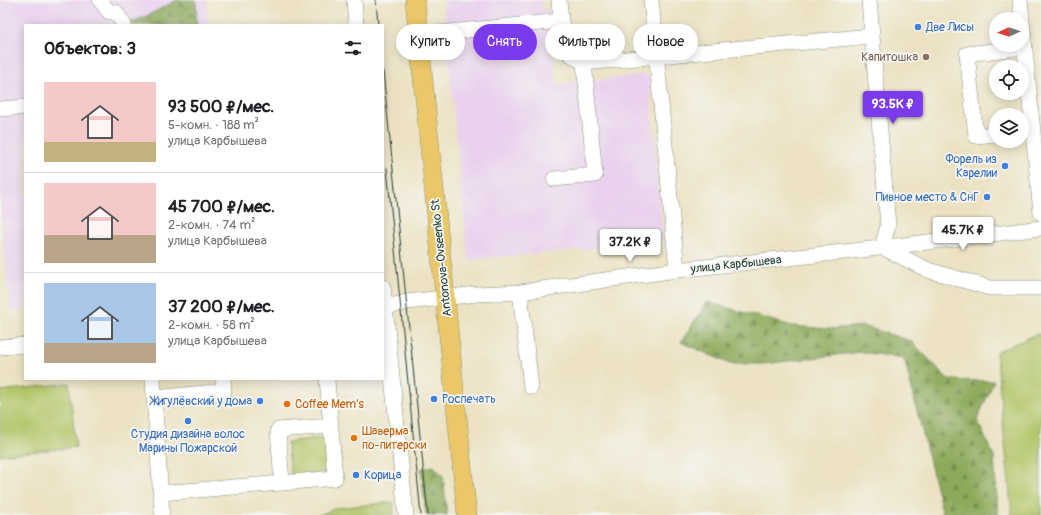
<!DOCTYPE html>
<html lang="ru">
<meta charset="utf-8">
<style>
body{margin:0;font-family:Pangolin,sans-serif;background:#f6f6f6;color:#202124;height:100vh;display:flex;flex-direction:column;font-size:15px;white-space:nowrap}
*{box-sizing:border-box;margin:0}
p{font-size:13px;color:#757577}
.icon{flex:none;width:22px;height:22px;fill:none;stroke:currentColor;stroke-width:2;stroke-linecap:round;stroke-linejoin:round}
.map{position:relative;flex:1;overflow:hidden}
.details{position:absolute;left:24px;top:24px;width:360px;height:356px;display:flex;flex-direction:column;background:#fff;border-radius:0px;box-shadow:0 2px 10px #0003}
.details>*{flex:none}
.top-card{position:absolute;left:396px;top:24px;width:380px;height:36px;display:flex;gap:8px}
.needle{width:26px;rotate:267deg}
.tools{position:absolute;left:989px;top:12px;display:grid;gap:8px}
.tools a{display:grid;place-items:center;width:40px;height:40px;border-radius:50%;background:#fff;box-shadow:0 2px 10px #0003;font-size:20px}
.price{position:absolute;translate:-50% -34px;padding:0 9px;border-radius:4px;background:#fff;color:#222;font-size:13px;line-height:26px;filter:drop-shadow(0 1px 2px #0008)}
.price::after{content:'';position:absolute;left:50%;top:24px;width:12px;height:9px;margin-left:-6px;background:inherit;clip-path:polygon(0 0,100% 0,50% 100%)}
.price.selected{background:#7c3aed;color:#fff}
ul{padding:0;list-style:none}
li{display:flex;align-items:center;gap:12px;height:100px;padding:0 20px}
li+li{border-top:1px solid #e0e0e0}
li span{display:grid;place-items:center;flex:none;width:112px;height:80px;border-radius:0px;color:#555}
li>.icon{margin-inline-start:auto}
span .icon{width:48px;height:48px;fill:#fffc;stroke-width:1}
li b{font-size:17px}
h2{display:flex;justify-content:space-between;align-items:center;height:48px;padding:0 20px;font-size:17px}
.pill{padding:0 14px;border-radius:18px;background:#fff;box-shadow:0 2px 10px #0003;font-size:14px;line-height:36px}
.pill.selected{background:#7c3aed;color:#fff}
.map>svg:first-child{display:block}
.built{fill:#e9d1ed}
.green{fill:#b2c568;stroke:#68814e}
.forest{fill:url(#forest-firs);stroke:#567448}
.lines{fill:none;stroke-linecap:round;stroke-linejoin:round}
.minor-casing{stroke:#86907c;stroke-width:16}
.major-casing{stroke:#86907c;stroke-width:20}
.minor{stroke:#fff;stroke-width:15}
.major{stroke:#eac769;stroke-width:19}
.tram{stroke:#1f3d34;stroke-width:1}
.shop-dot{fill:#3f7fe0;stroke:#f6f6f2;stroke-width:1.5}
.education-dot{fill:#8d6e63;stroke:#f6f6f2;stroke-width:1.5}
.food-dot{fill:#e8710a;stroke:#f6f6f2;stroke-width:1.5}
.labels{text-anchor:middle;stroke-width:3.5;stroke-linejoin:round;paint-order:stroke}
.shop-label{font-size:12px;fill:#366cbe;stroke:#f6f6f2;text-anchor:start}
.education-label{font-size:12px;fill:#785e54;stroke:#f6f6f2;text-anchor:end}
.street-label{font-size:12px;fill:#1f3d34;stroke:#f6f6f2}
.food-label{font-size:12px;fill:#c56008;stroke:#f6f6f2;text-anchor:start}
</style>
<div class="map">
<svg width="1041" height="515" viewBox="0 0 1041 515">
<defs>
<pattern id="forest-firs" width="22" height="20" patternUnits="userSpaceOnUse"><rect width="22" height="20" fill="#8daa5c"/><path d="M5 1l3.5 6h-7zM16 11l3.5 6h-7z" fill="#738c4d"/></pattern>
</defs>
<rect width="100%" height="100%" fill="#f6f6f2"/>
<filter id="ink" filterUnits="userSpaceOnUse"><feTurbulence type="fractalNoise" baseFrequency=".025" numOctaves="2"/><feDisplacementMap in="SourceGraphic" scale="8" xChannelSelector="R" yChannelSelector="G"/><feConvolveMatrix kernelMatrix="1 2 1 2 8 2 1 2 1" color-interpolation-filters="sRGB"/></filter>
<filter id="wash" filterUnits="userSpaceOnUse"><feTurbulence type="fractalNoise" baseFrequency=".012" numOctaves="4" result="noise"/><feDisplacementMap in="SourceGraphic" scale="16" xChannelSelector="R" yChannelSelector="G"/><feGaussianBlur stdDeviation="0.9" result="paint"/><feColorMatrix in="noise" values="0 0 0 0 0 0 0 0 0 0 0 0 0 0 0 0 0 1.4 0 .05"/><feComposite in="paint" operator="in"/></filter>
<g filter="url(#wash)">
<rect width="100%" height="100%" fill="#ece2c3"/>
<path class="built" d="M0,0h206l2,25h-183v285l-15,1 -10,-114z
M443,0h98l1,10 7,-1 7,75 93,-10 14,168 -195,18z"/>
<path class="green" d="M1037,334l4,1v180h-29l-16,-163z
M69,383l7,64 -76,8v-64z
M325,437l4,35 -38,4 -4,-34z
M393,502l1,13h-74l16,-7z"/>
<path class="forest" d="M177,0h19l1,25h-65v-3l15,-6z
M707,302l85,24 38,3 33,-3 48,15 38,39 45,1 -17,39 17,37 4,58h-55l-39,-157 -44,-6 -96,12h-34l-49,-22z
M434,466l9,10 4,39h-21l-5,-46z"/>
</g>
<g filter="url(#ink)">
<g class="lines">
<g class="minor-casing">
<path id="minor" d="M100,0l9,12h7l8,13
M354,0l2,25
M651,0l26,270
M869,0l19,226 -6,21
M1020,0l21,213
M561,21l8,32 15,10 287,-27
M419,35l142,-14 -2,-21
M0,109l25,-2
M996,134l-20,2 -9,-82 58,-7
M554,179l41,-4 -11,-112
M882,247l46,23 62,18h51
M383,287l23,228
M520,292l11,95
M383,307l17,-3 7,-2 70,-8 43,-2 157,-22 194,-21 170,-21
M0,347l25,-2
M153,379l9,136
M327,379l8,99 -53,5 -4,-53 52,-4
M155,398l69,-7 -1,-12
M161,493l121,-10"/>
</g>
<g class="major-casing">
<path id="major" d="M415,0l52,515"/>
</g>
<use href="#minor" class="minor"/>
<use href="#major" class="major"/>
<path class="tram" d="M376,0l2,25
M383,71l45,444
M387,168l34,347"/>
</g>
</g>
<g class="shop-dot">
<circle cx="918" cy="27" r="4"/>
<circle cx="1005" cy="166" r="4"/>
<circle cx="987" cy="197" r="4"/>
<circle cx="434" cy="399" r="4"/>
<circle cx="260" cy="401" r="4"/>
<circle cx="188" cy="421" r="4"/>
<circle cx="356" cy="475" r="4"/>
</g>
<circle class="education-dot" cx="926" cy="57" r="4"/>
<g class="food-dot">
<circle cx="287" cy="404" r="4"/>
<circle cx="354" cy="438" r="4"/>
</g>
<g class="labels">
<g class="shop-label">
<text x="926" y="31">Две Лисы</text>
<text x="997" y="163" text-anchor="end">Форель из<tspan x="997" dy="14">Карелии</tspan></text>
<text x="979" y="201" text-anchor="end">Пивное место &amp; СнГ</text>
<text x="442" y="403">Роспечать</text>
<text x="252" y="405" text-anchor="end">Жигулёвский у дома</text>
<text x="188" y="438" text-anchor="middle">Студия дизайна волос<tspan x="188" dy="14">Марины Пожарской</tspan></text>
<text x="364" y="479">Корица</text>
</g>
<g class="education-label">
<text x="918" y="61">Капитошка</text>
</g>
<g class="street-label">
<text transform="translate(441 258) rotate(-96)" y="4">Antonova-Ovseenko St</text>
<text transform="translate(736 264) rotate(-6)" y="4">улица Карбышева</text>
</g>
<g class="food-label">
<text x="295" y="408">Coffee Mem's</text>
<text x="362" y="435">Шаверма<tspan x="362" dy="14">по-питерски</tspan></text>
</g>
</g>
</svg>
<div class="tools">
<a><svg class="needle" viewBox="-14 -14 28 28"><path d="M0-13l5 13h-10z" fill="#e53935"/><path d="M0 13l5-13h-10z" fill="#757577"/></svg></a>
<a><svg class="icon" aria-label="locate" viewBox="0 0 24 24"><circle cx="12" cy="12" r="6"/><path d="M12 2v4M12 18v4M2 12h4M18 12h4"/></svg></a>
<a><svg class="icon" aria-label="layers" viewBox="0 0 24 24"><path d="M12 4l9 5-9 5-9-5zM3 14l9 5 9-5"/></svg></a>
</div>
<b class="price selected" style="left:893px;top:125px">93.5K ₽</b>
<b class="price" style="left:963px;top:251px">45.7K ₽</b>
<b class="price" style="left:630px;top:263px">37.2K ₽</b>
<div class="top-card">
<a class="pill">Купить</a>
<a class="pill selected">Снять</a>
<a class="pill">Фильтры</a>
<a class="pill">Новое</a>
</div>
<section class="details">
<h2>Объектов: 3<svg class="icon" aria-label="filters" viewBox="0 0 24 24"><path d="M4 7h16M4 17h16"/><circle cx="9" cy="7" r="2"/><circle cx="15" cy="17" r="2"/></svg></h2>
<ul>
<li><span style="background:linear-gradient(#f6c9c9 75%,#c2b280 0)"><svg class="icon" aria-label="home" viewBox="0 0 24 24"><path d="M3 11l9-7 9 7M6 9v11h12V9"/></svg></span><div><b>93 500 ₽/мес.</b><p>5-комн. · 188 m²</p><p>улица Карбышева</p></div></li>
<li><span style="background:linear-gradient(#f6c9c9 65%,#b9a48a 0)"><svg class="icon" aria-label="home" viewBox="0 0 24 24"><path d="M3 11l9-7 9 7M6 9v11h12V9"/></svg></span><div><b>45 700 ₽/мес.</b><p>2-комн. · 74 m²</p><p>улица Карбышева</p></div></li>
<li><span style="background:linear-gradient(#a9c7e8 75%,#b9a48a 0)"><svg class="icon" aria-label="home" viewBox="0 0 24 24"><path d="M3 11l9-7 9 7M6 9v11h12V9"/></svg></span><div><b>37 200 ₽/мес.</b><p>2-комн. · 58 m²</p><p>улица Карбышева</p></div></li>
</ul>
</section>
</div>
